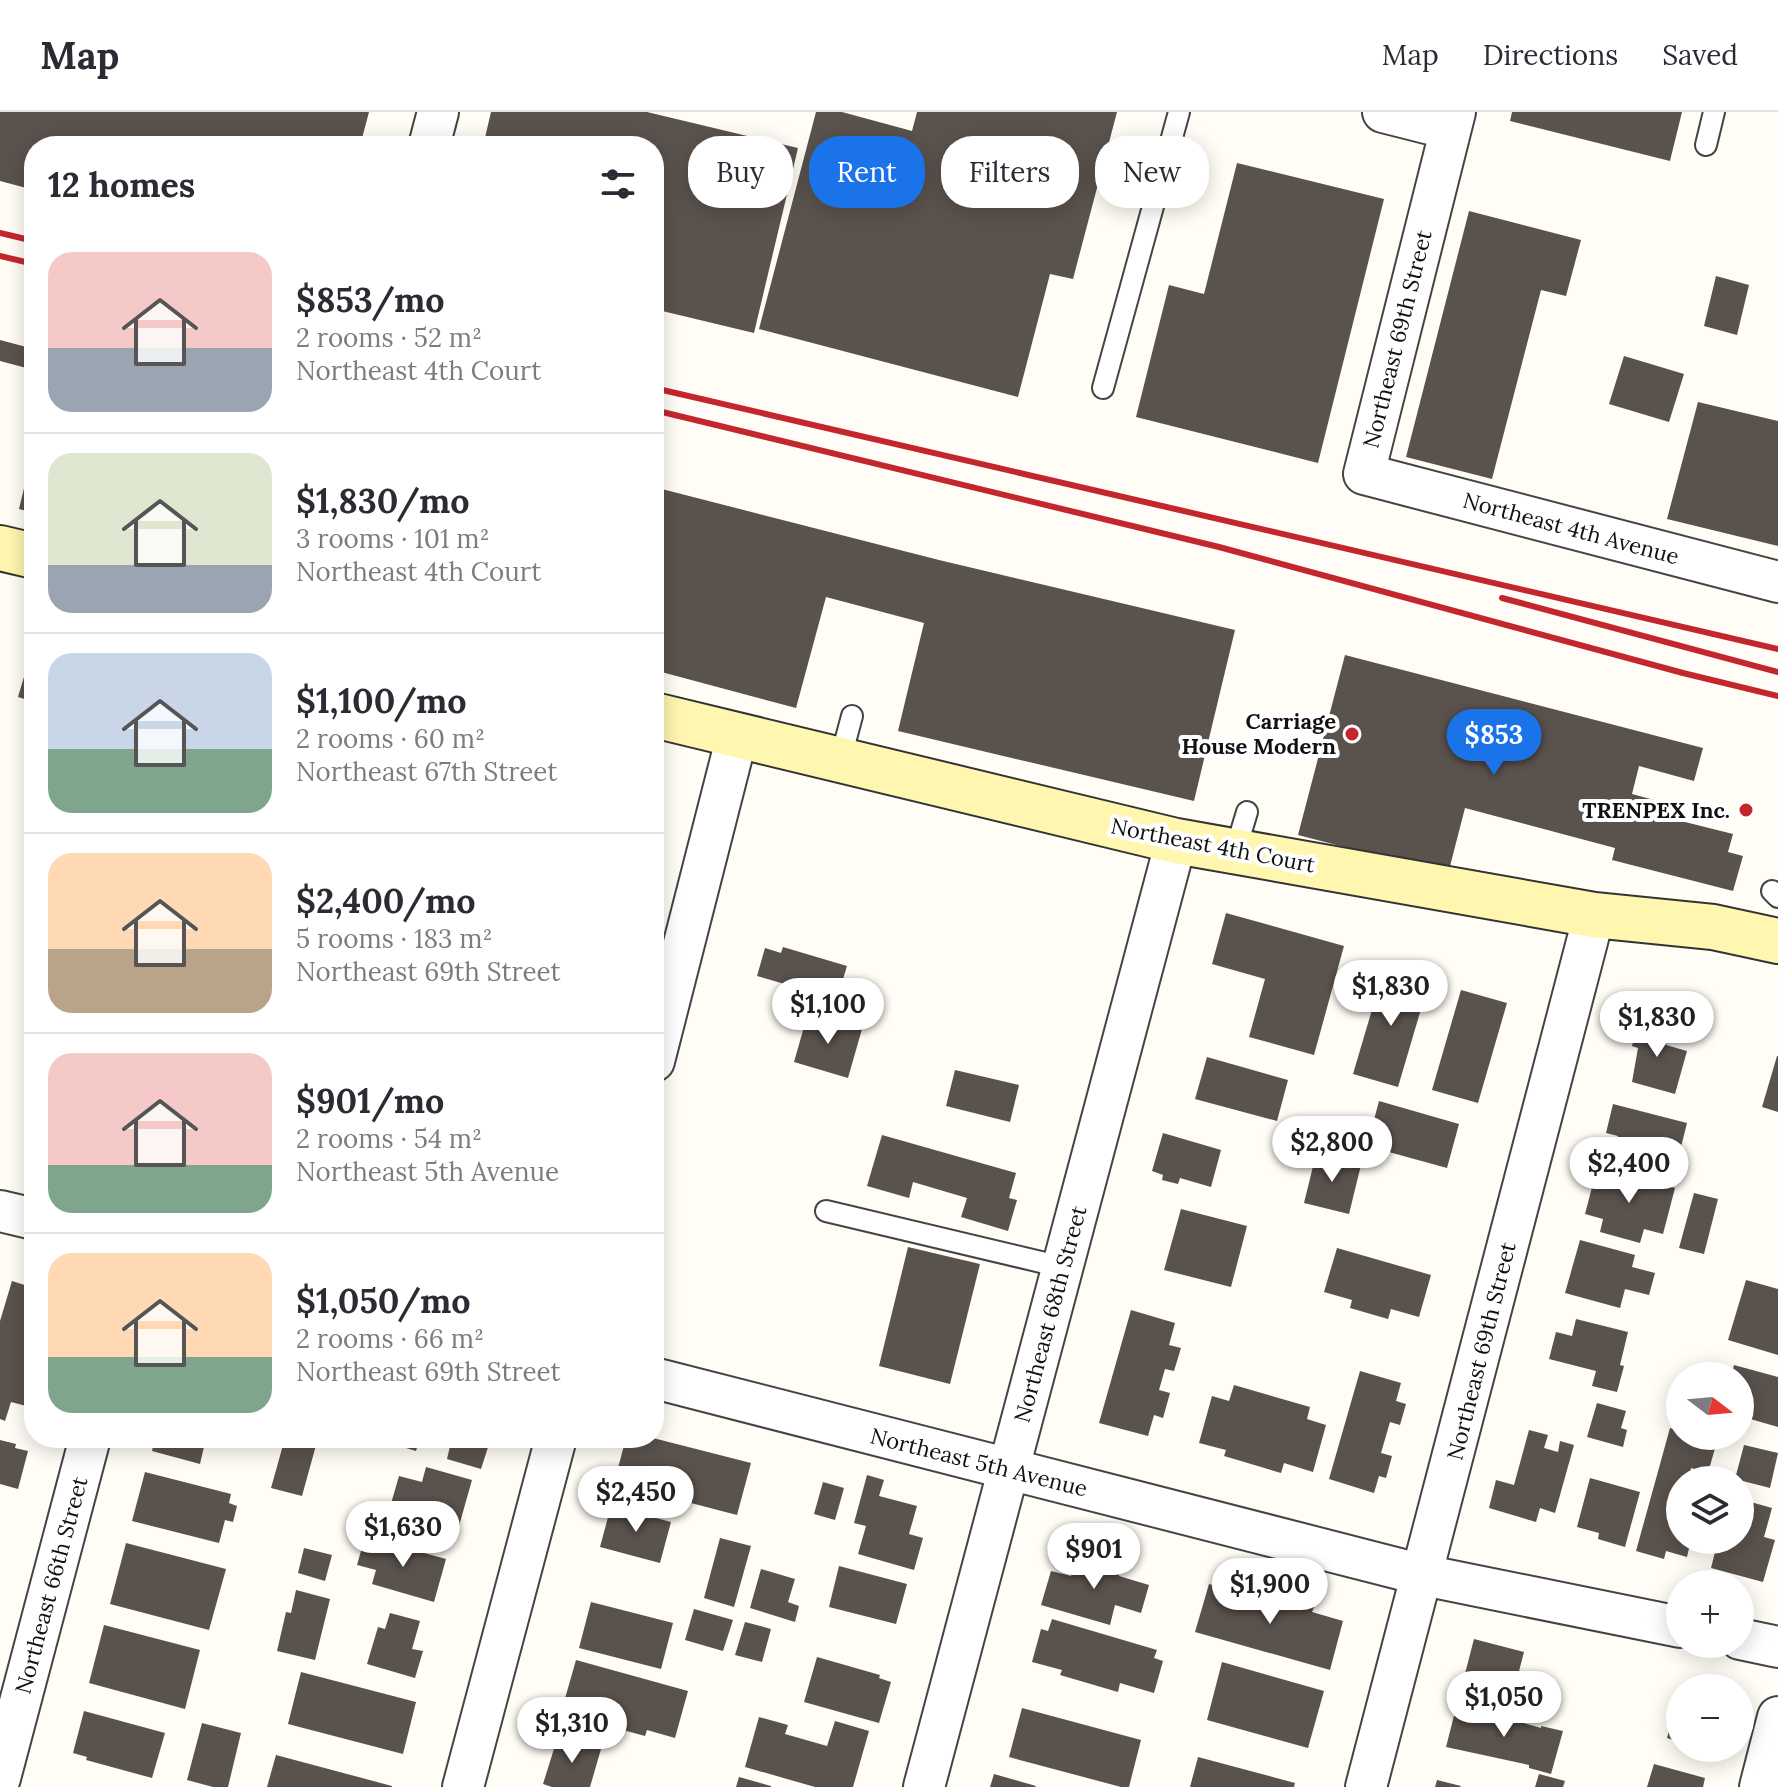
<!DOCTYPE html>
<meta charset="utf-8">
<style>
body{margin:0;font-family:Lora,serif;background:#f7f7f7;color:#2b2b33;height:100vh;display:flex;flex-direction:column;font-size:30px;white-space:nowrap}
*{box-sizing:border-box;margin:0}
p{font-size:26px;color:#7c7c81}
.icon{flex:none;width:44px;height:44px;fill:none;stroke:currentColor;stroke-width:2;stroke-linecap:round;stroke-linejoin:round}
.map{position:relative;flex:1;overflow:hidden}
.sheet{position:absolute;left:24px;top:24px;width:640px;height:1312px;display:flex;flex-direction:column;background:#fff;border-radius:32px;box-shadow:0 4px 20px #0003}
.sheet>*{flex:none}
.hud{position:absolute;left:688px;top:24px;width:760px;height:72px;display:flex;gap:16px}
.needle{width:52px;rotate:106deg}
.fabs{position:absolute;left:1666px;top:1250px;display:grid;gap:16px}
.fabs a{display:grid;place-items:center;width:88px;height:88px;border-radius:50%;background:#fff;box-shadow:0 4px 20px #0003;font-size:40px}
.price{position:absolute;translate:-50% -68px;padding:0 18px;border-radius:28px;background:#fff;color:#222;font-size:26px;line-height:52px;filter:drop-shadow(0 2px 4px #0008)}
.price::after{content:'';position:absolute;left:50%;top:48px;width:24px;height:18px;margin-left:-12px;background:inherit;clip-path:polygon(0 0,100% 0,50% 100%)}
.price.selected{background:#1a73e8;color:#fff}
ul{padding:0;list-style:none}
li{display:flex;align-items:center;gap:24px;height:200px;padding:0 24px}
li+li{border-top:2px solid #e1e1e2}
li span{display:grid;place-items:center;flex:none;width:224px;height:160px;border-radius:24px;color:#555}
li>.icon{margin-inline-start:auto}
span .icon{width:96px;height:96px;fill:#fffc;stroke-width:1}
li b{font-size:34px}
h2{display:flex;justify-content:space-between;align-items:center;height:96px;padding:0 24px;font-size:34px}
.chip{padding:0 28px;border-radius:32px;background:#fff;box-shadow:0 4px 20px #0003;font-size:28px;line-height:72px}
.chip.selected{background:#1a73e8;color:#fff}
header{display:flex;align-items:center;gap:48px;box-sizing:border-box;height:112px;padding:0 40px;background:#fff;border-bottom:2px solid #e1e1e2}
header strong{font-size:38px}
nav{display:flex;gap:44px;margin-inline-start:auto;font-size:28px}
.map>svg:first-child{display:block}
.building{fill:#5a524d}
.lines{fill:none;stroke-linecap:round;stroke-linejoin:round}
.lane-casing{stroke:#444;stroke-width:24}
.street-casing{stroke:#444;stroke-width:44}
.secondary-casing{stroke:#333;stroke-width:48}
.lane{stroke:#fff;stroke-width:20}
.street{stroke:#fff;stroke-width:40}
.secondary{stroke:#fff6b0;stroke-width:44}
.rail{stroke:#c4262e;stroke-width:6}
.poi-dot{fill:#c4262e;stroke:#fff;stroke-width:3}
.labels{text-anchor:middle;stroke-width:8;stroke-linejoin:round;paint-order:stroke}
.street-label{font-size:22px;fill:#111;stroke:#fff}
.poi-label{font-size:22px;font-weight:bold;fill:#111;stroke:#fff;text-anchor:end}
</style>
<header>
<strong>Map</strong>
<nav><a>Map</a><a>Directions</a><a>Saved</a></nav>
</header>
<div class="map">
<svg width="1778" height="1675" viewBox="0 0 1778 1675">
<rect width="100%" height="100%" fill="#fffdf5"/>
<path class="building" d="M0,0h369l-9,34h-326v44l-34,-9z
M491,0h156l151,36 -44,185 -100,-24v-163h-171z
M816,0h26l70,19 5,-19h200l-44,167 -23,-5 -32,123 -259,-68z
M1512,0h170l-12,49 -160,-40z
M1237,51l147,36 -66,264 -182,-46 33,-132 35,9z
M1469,99l112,29 -15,56 -25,-6 -49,189 -86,-22z
M1716,164l33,9 -12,50 -33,-9z
M0,228l34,9v21l-34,-9z
M1624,244l60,18 -15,48 -60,-18z
M1698,290l80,19v125l-111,-27z
M33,339l1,1v61l-15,-4z
M654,375l285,73 296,70 -41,171 -296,-70 26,-108 -98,-26 -30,111 -142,-38z
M34,531v59l-16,-5z
M1345,543l358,93 -9,33 -55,-15 -7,28 52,14 -3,13 52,13 -5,18 15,4 -10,35 -121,-31 3,-12 -150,-40 -17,66 -150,-39z
M1226,801l118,33 -30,109 -65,-18 16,-58 -53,-15z
M783,835l64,19 -10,33 -80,-23 8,-28 16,5z
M1384,857l45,13 -31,105 -45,-13z
M1461,878l46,13 -29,100 -46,-13z
M808,901l54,16 -14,49 -54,-16z
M1638,910l32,9 -4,14 21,6 -12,43 -43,-12 6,-34 -6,-2z
M1777,944h1v56l-16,-5z
M1207,945l81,23 -11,41 -82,-22z
M955,958l64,15 -9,37 -64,-16z
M1379,989l80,23 -12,44 -80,-22z
M1613,992l74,19 -11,44 -62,-16 4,-15 -12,-3z
M1163,1021l58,17 -10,37 -31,-9 -2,6 -16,-4 1,-5 -11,-4z
M882,1023l134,38 -7,25 8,2 -9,31 -47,-14 6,-19 -54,-16 -4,16 -42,-12z
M1316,1042l45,11 -12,49 -45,-11z
M1597,1056l78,20 -12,46 -19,-5 -4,14 -40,-11 3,-13 -18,-5z
M1694,1081l24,6 -14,55 -25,-6z
M1181,1097l66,17 -16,61 -67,-17z
M1580,1128l55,15 -3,12 23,6 -6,22 -24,-6 -5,19 -55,-15z
M908,1135l72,17 -30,120 -71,-18z
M1337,1136l94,27 -12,42 -28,-8 -3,10 -38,-11 2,-8 -28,-8z
M1746,1168l32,9v66l-50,-15z
M12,1169l22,7v120l-23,-6 -6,19 -5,-2v-98z
M1131,1198l44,13 -6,22 12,3 -7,23 -9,-2 -6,21 11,3 -7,25 -9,-3 -6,21 -49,-13z
M1576,1207l52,13 -8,33 4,1 -7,26 -25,-6 4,-15 -47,-12 7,-27 16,4z
M1734,1253l44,12v50l-38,-11v-40h-9z
M1360,1259l41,12 -5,18 10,3 -6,21 -10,-3 -9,31 11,3 -6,22 -7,-2 -5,17 -45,-14z
M1234,1273l76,22 -3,12 19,6 -13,47 -29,-9 -3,10 -57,-17 2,-6 -27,-7 13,-47 17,5z
M1597,1291l29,8 -5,17 6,2 -4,17 -36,-10z
M1670,1316l10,3v5h19l18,5 -9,32 -17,-5 -1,7 15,5h-25v60h22l-1,6 -11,-2 -3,13 -21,-6 -2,8 -28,-8z
M1529,1318l19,5 -4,13 14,4 2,-11 14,4 -19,68 -15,-5 -4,14 -47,-14 7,-28 18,5z
M155,1326h51l-6,26 -48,-13z
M285,1326h33l-16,58 -31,-8z
M384,1326h36l-4,13 -33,-10z
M424,1326h67l-10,31 -34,-10 3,-13z
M626,1326h27l98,25 -14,52 -123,-32z
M0,1328l16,4 -1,4 13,3 -10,38 -18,-5z
M1744,1333l34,8 -8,35 -35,-9z
M426,1355l46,13 -15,53 -69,-19 11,-38 23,6z
M145,1360l86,22 -2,9 8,3 -4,16 -8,-2 -6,23 -87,-22z
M867,1363l17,5 -5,16 38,10 -8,28 14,4 -9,32 -56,-16 8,-28 -12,-3z
M1590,1366l50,14 -15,55 -27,-8 1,-6 -22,-6z
M823,1370l21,6 -9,32 -21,-6z
M1740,1387l32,9 -8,29 11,3 -12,42 -52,-14 7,-28h22z
M611,1394l60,16 -11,41 -60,-16z
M365,1425l81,22 -12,43 -62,-18 4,-14 -19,-5z
M720,1426l31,8 -17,61 -30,-9z
M126,1431l100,26 -17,61 -99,-26z
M304,1436l28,7 -7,26 -27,-8z
M1078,1442l43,12 -2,10 30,9 -8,28 -26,-8 -5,20 -69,-20 10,-34 20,5z
M839,1454l68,18 -11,40 -67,-17z
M761,1457l34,10 -7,23 11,4 -4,16 -45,-14z
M1209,1472l46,14 2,-7 57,16 -2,5 31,9 -13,49 -135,-38z
M296,1478l34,9 -15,61 -38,-9 9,-39 5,1z
M591,1490l82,21 -12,46 -82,-21z
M694,1497l39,11 -10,31 -38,-11z
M390,1501l30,8 -8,28 11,2 -8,27 -48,-14 11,-37 7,2z
M1052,1507l105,31 -3,8 9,3 -9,32 -34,-10 -2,9 -58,-17 2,-5 -30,-8 9,-33 7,2z
M745,1510l26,7 -9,33 -27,-7z
M104,1513l96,25 -15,59 -96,-26z
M1474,1527l50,13 -13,50 -50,-13z
M817,1545l63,18 -1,3 12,4 -12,41 -75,-21z
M576,1548l112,31 -13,47 -28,-8 -2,6 -55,-15 1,-4 -29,-8z
M1222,1550l102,29 -16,57 -101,-28z
M301,1560l115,30 -13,52 -115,-30z
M1677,1589h3v41l-13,-4z
M1457,1592l84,24v-2l22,5 -12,43 -22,-6v-3l-83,-18z
M1022,1596l119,32 -12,47h-8l-112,-30z
M84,1599l81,22 -13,45 -66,-18 1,-3 -14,-4z
M759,1605l29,8 -3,9 42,12 8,-25 34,10 -16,56h-38l-70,-20z
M202,1611l39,10 -13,54h-15l-26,-7z
M558,1624l43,13 -11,38h-38l-9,-3z
M276,1643l116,31v1h-125z
M1198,1645l97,26 -1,4h-104z
M1654,1652l51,14 -2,9h-56z
M994,1662l42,12 -1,1h-45z
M1539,1662l26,7 -2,6h-28z
M739,1665l32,9v1h-35z
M1437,1668l24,6 -1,1h-25z"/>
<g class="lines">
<g class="lane-casing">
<path id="lane" d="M1706,33l8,-33
M1103,276l76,-276
M840,649l12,-45
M1235,740l12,-40
M1772,779l6,6
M826,1099l236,56"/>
</g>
<g class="street-casing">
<path id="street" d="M1383,0l67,17
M1455,0l-91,362 414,108
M429,34l9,-34
M654,949l83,-325
M0,1099l34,8
M654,1266l769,197 257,52
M1740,1527l38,8
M0,1666l90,-340
M463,1675l93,-349
M924,1675l252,-946
M1366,1675l228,-872
M1760,1675l18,-70"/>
</g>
<g class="secondary-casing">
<path id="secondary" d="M0,436l34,8
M654,603l522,126 418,74 119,12 65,14"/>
</g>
<use href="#lane" class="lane"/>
<use href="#street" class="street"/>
<use href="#secondary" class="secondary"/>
<path class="rail" d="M0,121l34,8
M0,144l34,8
M654,276l1124,261
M654,298l565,137 464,126 95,23
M1502,486l276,74"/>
</g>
<g class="poi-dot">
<circle cx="1352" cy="622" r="8"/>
<circle cx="1746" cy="698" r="8"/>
</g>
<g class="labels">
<g class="street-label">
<text transform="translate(1397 227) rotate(-76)" y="8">Northeast 69th Street</text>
<text transform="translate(1571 416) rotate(15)" y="8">Northeast 4th Avenue</text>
<text transform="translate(1213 733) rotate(11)" y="8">Northeast 4th Court</text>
<text transform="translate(1050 1202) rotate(-75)" y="8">Northeast 68th Street</text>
<text transform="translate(1481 1239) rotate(-76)" y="8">Northeast 69th Street</text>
<text transform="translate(979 1350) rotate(14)" y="8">Northeast 5th Avenue</text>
<text transform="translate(51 1473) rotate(-75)" y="8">Northeast 66th Street</text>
</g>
<g class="poi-label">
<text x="1336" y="617">Carriage<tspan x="1336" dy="25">House Modern</tspan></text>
<text x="1730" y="706">TRENPEX Inc.</text>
</g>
</g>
</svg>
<div class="fabs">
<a><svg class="needle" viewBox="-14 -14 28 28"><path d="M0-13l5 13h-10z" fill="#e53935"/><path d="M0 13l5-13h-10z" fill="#7c7c81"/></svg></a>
<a><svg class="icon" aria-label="layers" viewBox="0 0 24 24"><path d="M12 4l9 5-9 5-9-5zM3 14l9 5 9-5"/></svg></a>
<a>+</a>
<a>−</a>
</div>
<b class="price selected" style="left:1494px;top:665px">$853</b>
<b class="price" style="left:1391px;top:916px">$1,830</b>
<b class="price" style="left:828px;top:934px">$1,100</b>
<b class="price" style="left:1657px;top:947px">$1,830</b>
<b class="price" style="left:1332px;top:1072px">$2,800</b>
<b class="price" style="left:1629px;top:1093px">$2,400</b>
<b class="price" style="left:636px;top:1422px">$2,450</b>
<b class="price" style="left:403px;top:1457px">$1,630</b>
<b class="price" style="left:1094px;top:1479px">$901</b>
<b class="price" style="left:1270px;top:1514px">$1,900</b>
<b class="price" style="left:1504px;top:1627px">$1,050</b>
<b class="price" style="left:572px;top:1653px">$1,310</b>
<div class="hud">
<a class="chip">Buy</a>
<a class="chip selected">Rent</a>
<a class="chip">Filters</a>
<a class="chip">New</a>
</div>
<section class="sheet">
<h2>12 homes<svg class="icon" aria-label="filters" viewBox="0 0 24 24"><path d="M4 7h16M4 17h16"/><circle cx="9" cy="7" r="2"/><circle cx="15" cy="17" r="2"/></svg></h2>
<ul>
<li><span style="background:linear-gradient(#f6c9c9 60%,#9aa5b1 0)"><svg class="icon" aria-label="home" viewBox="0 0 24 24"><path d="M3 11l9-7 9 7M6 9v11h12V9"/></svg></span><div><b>$853/mo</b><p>2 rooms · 52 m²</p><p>Northeast 4th Court</p></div></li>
<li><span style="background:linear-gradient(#dfe7d0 70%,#9aa5b1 0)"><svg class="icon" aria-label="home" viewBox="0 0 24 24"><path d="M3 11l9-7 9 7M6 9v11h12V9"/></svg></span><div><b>$1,830/mo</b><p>3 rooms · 101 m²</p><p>Northeast 4th Court</p></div></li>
<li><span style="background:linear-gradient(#c9d6e8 60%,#7fa58c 0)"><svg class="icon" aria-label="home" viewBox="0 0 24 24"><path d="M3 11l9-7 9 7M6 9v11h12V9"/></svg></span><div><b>$1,100/mo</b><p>2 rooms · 60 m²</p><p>Northeast 67th Street</p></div></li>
<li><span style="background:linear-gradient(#ffd9b3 60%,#b9a48a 0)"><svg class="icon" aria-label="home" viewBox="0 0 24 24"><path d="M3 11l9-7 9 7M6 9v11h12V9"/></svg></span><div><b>$2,400/mo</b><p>5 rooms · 183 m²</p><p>Northeast 69th Street</p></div></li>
<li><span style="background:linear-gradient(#f6c9c9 70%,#7fa58c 0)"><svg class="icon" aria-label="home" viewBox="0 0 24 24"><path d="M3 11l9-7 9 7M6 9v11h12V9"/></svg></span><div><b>$901/mo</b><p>2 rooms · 54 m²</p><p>Northeast 5th Avenue</p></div></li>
<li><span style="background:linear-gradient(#ffd9b3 65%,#7fa58c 0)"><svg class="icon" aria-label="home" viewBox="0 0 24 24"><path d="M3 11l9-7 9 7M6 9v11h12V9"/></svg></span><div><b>$1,050/mo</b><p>2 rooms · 66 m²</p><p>Northeast 69th Street</p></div></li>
</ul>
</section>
</div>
